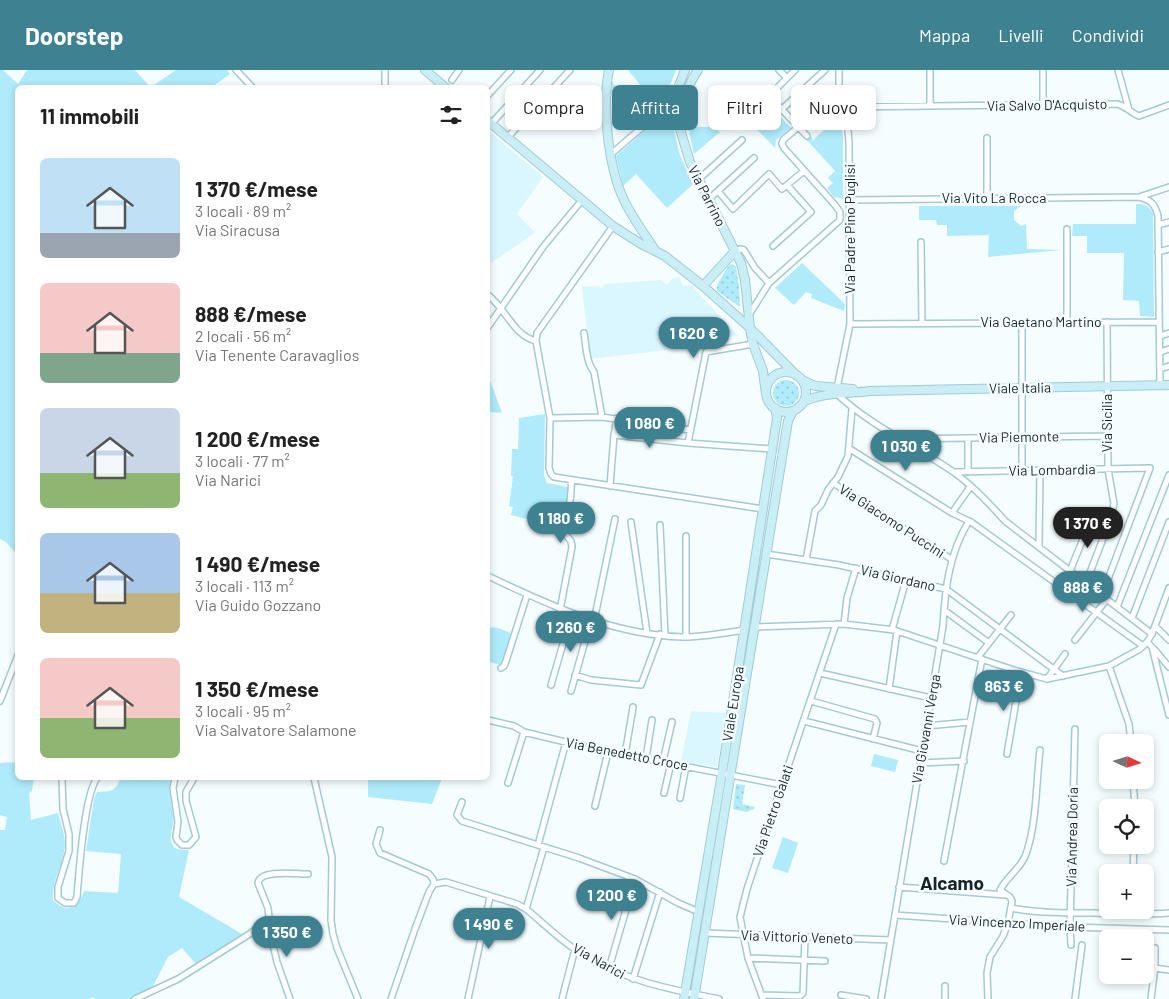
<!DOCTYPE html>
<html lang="it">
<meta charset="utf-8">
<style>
body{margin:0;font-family:Barlow,sans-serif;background:#f6f6f6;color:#222;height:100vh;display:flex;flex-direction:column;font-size:19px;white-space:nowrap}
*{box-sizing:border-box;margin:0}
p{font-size:16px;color:#767676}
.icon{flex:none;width:28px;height:28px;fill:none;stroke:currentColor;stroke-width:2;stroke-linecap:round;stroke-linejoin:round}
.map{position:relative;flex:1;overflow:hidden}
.drawer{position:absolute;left:15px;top:15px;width:475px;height:695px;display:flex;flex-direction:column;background:#fff;border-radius:8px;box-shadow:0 2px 8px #0003}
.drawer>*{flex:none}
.hud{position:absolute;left:505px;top:15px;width:475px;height:45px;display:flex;gap:10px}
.needle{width:32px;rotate:94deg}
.buttons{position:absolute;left:1099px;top:664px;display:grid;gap:10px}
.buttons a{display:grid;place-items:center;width:55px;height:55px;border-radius:8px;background:#fff;box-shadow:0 2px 8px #0003;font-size:25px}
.price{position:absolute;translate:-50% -42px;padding:0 11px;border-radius:18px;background:#3e8191;color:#fff;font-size:16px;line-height:32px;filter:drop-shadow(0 1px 2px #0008)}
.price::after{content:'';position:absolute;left:50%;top:30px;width:15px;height:11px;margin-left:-8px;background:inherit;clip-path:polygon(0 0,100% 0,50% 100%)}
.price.active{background:#222;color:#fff}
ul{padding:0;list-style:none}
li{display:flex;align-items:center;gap:15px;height:125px;padding:0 25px}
li span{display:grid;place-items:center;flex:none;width:140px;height:100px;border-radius:8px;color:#555}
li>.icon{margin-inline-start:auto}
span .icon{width:60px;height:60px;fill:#fffc;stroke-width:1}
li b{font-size:21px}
h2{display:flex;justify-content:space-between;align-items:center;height:60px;padding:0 25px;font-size:21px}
.tag{padding:0 18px;border-radius:8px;background:#fff;box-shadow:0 2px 8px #0003;font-size:18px;line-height:45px}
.tag.active{background:#3e8191;color:#fff}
header{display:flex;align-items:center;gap:30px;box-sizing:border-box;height:70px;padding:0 25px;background:#3e8191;color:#fff}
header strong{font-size:24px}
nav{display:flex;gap:28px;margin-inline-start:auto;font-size:18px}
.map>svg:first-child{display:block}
.built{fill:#daf7ff}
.grass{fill:#afebfb}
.park{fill:url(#park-dots)}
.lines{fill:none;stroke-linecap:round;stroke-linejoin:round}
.street-casing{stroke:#a3cad4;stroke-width:8}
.secondary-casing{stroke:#a3cad4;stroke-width:10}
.street{stroke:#fff;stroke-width:5}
.secondary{stroke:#caeef6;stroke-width:8}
.labels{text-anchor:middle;stroke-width:5;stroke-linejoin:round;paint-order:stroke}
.street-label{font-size:14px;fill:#152428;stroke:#f5fdff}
.district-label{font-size:19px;font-weight:bold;fill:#152428;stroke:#f5fdff}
</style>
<header>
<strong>Doorstep</strong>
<nav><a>Mappa</a><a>Livelli</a><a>Condividi</a></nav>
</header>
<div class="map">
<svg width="1169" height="929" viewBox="0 0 1169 929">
<defs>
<pattern id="park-dots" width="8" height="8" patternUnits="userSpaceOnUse" patternTransform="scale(1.25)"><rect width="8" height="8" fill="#afebfb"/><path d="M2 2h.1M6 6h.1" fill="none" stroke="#96c9d7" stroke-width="1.8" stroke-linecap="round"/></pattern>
</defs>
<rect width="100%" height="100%" fill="#f5fdff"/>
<path class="built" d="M488,60l55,47 -26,37 18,19 -47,32z
M679,207l4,9 8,-1 47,51 -38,3v7l-110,13 -8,-72 16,-1 3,2 3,-4 57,-4 6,5 6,-7z
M691,641l35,2 -9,54 -36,-6z"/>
<path class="grass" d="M0,0h3l15,14 9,-14h108l15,17 -132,1 -1,467 -11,-13 -6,-3z
M176,0h51l3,4 -18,13h-61z
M628,0h48l-9,23 -6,-7 -47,41 -2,-45 21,23 14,-12z
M763,27l28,31 -15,12 -1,8 -32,-33z
M836,36l7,29v64l-9,-2 -7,-9 6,-5 -5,-5 7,-7 -28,-31 4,-3 2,3 21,-19 -2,-2 2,-2 -7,-9v-1z
M661,46l9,6 4,7 5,24 14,31 -26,24 -31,-34 -13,12 -7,-30z
M688,57h27l5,5 -26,22z
M1136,134c8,0 14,1 17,10l1,103 -14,-1 -1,-15 -16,-1 1,-47h-37v-17h-15l1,-12h63z
M919,136h102l-7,5v9l7,6 5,-2 1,25 34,1 -73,7 1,-22 -42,1v-11h-10l-1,-5h-17z
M802,193l43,41 -1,7 -33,-13 1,-4 -6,-2 -12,13 -19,-17z
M488,305l14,38 -14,-1z
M545,344l-1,62 3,7 20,4 3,5 -7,36 -52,-13 2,-8 -4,-1 4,-29 -2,-1 1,-27h6l1,-31z
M488,557l10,1 15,6 -11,31 -14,-3z
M874,684l24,6 -3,12 -24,-6z
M17,692l1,16h16l-2,13 -3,2 2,27 27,-7c3,12 9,26 6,39 -3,19 -12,27 -11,48 13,14 26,8 31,-9l34,2 3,-39 -35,-3 8,-52 3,-7c14,-1 19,0 23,-14l14,2 1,-2h20v1l16,-1c-5,18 4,30 2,46 -1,6 -4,14 -1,20 3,7 10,6 17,6l-10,47 63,37 -46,30 -14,-16 -14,9 -17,33 -19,9h-37l-2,-2 -3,2h-90v-169h5l2,-13 -7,-2v-52z
M368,708h74l-10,26 -64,-7z
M783,767l15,6 -10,30 -16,-5z"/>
<path class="park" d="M733,194l3,3 3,19 1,21 -23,-16v-6l12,-20z
M773 323a13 13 0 1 1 26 0a13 13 0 1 1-26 0Z
M736,714l9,1 -3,19 13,3 -1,2 -7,3 -14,-3z"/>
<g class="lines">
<g class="street-casing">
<path id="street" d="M236,0l17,18
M779,0l8,8
M795,0l-26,26 38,40
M930,0v36
M1118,0l11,40
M452,10l7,-10
M385,18v-18
M488,25l23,-25
M1043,35v-35
M844,37l273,-3c9,2 14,9 22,12l30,-11
M782,39l43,-39
M491,54l49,-54
M507,68l63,-68
M611,84l50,-43 16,1
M699,109l43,-39
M718,121l15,18 36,-35 13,15 22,-18
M1139,127l30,-10
M987,128v-60
M709,129l45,-41
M849,130l290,-3c12,3 16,7 19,19l2,169
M1158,155l11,-3
M921,172l1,81
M773,176l38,-34 -24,-27
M735,181l5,-2 4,1 11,18 14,15
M1158,182l11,-3
M488,225c17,13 26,41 48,46l14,77 52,-1 88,13
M749,245l20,-32 71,-63v-8l-5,-7 -51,-57 -2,-4 1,-4 56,-48
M1067,252v-93
M850,254l309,-2
M488,257l55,-80 39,-47
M584,263c2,12 2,29 10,39l8,45
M1160,266l9,-3
M536,271l1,-8 76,-107
M1160,282l9,-3
M1160,299l9,-3
M837,318l13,-64 -1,-182 -2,-22 -8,-28v-22
M837,324c34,32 77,51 115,77 19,13 37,32 53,50l147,113
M550,348l-1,50 2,6 3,3 209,32
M614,365l74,8 84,6
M901,369l206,-3
M688,373l18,-91 47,-8
M850,379l102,64 19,9 172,124
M1022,401v-149
M954,402l196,-4 -48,127
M968,402v-34
M833,413l118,76
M610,416l4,-51 3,-17
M952,443l18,-26
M631,452l16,111
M660,455l5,110
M686,466v101
M1039,477l1,-77
M766,484l73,11 107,24 117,87
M806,490l9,-49 6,-6 7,-15 10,-13 10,-21 4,-47
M1070,501l19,-47
M488,506c61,29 125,59 195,61 20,0 41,-4 61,-7
M1086,513l23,-60 5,-19 -6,-35 -1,-147
M1117,537l52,-132
M560,540l12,-63 -1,-6 -6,-7c1,-19 8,-35 6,-54
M944,540l45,33
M1132,548l37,-96
M594,551l21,-102
M844,554l3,-26 9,-30
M1155,556l14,14
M755,557l89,-3 50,6 120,40 33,9 62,-13 31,-17 7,-7 5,-8 17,-46
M892,560l14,-50
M1075,570l32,-41
M1147,572l5,5 17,68
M1154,579l15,18
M978,587l33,-42
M1109,596l20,58 2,18
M501,598l3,-2 2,-5 21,-66
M820,603l111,25
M575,605l16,5 50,5 19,-51
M1047,609l18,-25
M978,612l40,8
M551,615l21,-72
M889,619l8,-58
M571,621l20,-71
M0,631l18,-46
M811,631l64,18 2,4 -4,16
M488,650l26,6 10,6
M804,651l118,30
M926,656l44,-4
M1007,684l14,-82
M625,685l8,-48
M646,688l6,-38
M663,691l9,-39
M920,693l44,-2
M62,708l1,31 6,25v17l-11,36v11l7,5h9l3,-6c2,-25 7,-101 20,-119
M175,708l-2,10 5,34 -2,15 1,3 5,5h7l7,-8 -10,-36v-9l8,-14
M314,708l18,79 -1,63 2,14 4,14 21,51
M1133,710l2,28
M508,713l16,-51 66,16 192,37
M664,723l7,-30
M680,728l6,-32
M462,732l-5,13 5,6 117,37 56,21 43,24 21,9
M595,736l13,-54
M380,760l-4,14 4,9 49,21 4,5 1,5 12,-2 71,22 9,5c16,13 32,29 50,41 45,30 91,39 143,49
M538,775l28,-103
M944,791l38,-202
M1133,802l1,-27
M899,817l107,8
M1011,838c27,5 54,5 81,5 26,1 51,2 77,0
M526,839l18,-62
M895,845l176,12 98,3
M704,863l186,7
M1071,875l-1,-19 5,-197
M748,888l77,3
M609,898l26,-89
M1154,898l15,2
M633,909l27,-87
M945,916v13
M762,925l38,1 3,-3 2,-55
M841,925l25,4
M135,929l43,-20 70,-44 22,-16
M290,929l-13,-37 -6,-26 -3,-28 -10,-25c2,-14 38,-9 50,-9
M391,929l24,-70 14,-37 5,-8
M468,929l22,-102
M562,929l13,-50
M763,929l-15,-41 -8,-41 7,-28 28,-84 61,-181
M881,929l62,-373c2,-37 6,-73 26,-105
M988,929l-1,-26 3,-16 13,-21 5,-13 4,-22 -2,-4 -10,-7c7,-14 23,-23 27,-39 10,-31 9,-68 13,-101
M1075,929l7,-54
M1151,929l4,-33v-18"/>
</g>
<g class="secondary-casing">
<path id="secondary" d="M425,0l21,18
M609,0c-7,35 -1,95 14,128 8,18 21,35 32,52
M685,0l-7,18 -3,11v13l8,27 7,23 51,101 4,17 5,48 3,16 10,27 3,23
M488,51l125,105 28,18 24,12 38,30 47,42 47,48
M683,57c-1,-20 3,-40 15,-57
M703,216l32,-35
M766 322a20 20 0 1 1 40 0a20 20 0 1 1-40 0Z
M802,310l13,6 38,3
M803,332c20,-10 45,-8 67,-11l299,-6
M684,929l38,-226 55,-355 -2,-10
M694,929l94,-578 5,-10"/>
</g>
<use href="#street" class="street"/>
<use href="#secondary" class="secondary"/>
</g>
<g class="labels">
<g class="street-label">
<text transform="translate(1047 35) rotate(-1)" y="5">Via Salvo D'Acquisto</text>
<text transform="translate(707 126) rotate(63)" y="5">Via Parrino</text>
<text x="994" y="133">Via Vito La Rocca</text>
<text transform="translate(850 159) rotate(-90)" y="5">Via Padre Pino Puglisi</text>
<text x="1041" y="257">Via Gaetano Martino</text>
<text transform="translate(1020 318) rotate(-1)" y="5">Viale Italia</text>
<text transform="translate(1107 353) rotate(-90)" y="5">Via Sicilia</text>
<text transform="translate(1019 367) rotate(-1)" y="5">Via Piemonte</text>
<text transform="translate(1052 400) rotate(-1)" y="5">Via Lombardia</text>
<text transform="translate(892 451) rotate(33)" y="5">Via Giacomo Puccini</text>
<text transform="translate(898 508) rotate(13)" y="5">Via Giordano</text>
<text transform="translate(733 634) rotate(-81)" y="5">Viale Europa</text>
<text transform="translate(926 659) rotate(-80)" y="5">Via Giovanni Verga</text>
<text transform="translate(627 684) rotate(11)" y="5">Via Benedetto Croce</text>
<text transform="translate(773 741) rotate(-71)" y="5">Via Pietro Galati</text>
<text transform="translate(1072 767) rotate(-89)" y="5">Via Andrea Doria</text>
<text transform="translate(1017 853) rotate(3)" y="5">Via Vincenzo Imperiale</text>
<text transform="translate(797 867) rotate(2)" y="5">Via Vittorio Veneto</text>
<text transform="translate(599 891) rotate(29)" y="5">Via Narici</text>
</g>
<g class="district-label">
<text x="952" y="820">Alcamo</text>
</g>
</g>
</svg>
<div class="buttons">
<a><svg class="needle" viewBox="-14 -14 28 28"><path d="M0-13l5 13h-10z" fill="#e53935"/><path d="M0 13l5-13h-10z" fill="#767676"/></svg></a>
<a><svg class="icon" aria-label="locate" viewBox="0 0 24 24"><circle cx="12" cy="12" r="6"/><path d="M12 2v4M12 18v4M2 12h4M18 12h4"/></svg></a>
<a>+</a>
<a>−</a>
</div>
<b class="price" style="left:694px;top:289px">1 620 €</b>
<b class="price" style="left:650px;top:379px">1 080 €</b>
<b class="price" style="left:906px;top:402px">1 030 €</b>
<b class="price" style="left:561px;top:474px">1 180 €</b>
<b class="price active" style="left:1088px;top:479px">1 370 €</b>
<b class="price" style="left:1083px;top:543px">888 €</b>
<b class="price" style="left:571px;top:583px">1 260 €</b>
<b class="price" style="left:1004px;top:642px">863 €</b>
<b class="price" style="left:612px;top:851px">1 200 €</b>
<b class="price" style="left:489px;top:880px">1 490 €</b>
<b class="price" style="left:287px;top:888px">1 350 €</b>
<div class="hud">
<a class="tag">Compra</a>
<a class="tag active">Affitta</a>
<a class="tag">Filtri</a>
<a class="tag">Nuovo</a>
</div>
<section class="drawer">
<h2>11 immobili<svg class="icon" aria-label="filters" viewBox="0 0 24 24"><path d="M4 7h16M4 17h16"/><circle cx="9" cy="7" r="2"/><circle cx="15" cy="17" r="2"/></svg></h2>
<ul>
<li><span style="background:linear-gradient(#bfe0f5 75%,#9aa5b1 0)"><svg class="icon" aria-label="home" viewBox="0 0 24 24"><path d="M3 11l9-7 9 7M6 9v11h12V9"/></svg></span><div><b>1 370 €/mese</b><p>3 locali · 89 m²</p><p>Via Siracusa</p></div></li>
<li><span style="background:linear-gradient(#f6c9c9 70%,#7fa58c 0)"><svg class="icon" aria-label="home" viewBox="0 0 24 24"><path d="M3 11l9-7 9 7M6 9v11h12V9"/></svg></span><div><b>888 €/mese</b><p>2 locali · 56 m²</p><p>Via Tenente Caravaglios</p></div></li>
<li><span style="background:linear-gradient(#c9d6e8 65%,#8fb573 0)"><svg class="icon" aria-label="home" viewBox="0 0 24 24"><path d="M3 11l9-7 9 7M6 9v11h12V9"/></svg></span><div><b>1 200 €/mese</b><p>3 locali · 77 m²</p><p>Via Narici</p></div></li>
<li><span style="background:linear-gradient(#a9c7e8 60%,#c2b280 0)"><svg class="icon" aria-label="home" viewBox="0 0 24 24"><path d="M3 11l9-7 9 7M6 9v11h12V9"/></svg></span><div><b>1 490 €/mese</b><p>3 locali · 113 m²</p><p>Via Guido Gozzano</p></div></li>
<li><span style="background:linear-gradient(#f6c9c9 60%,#8fb573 0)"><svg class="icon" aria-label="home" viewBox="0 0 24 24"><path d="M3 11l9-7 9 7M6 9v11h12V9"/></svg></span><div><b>1 350 €/mese</b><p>3 locali · 95 m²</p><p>Via Salvatore Salamone</p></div></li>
</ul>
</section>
</div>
